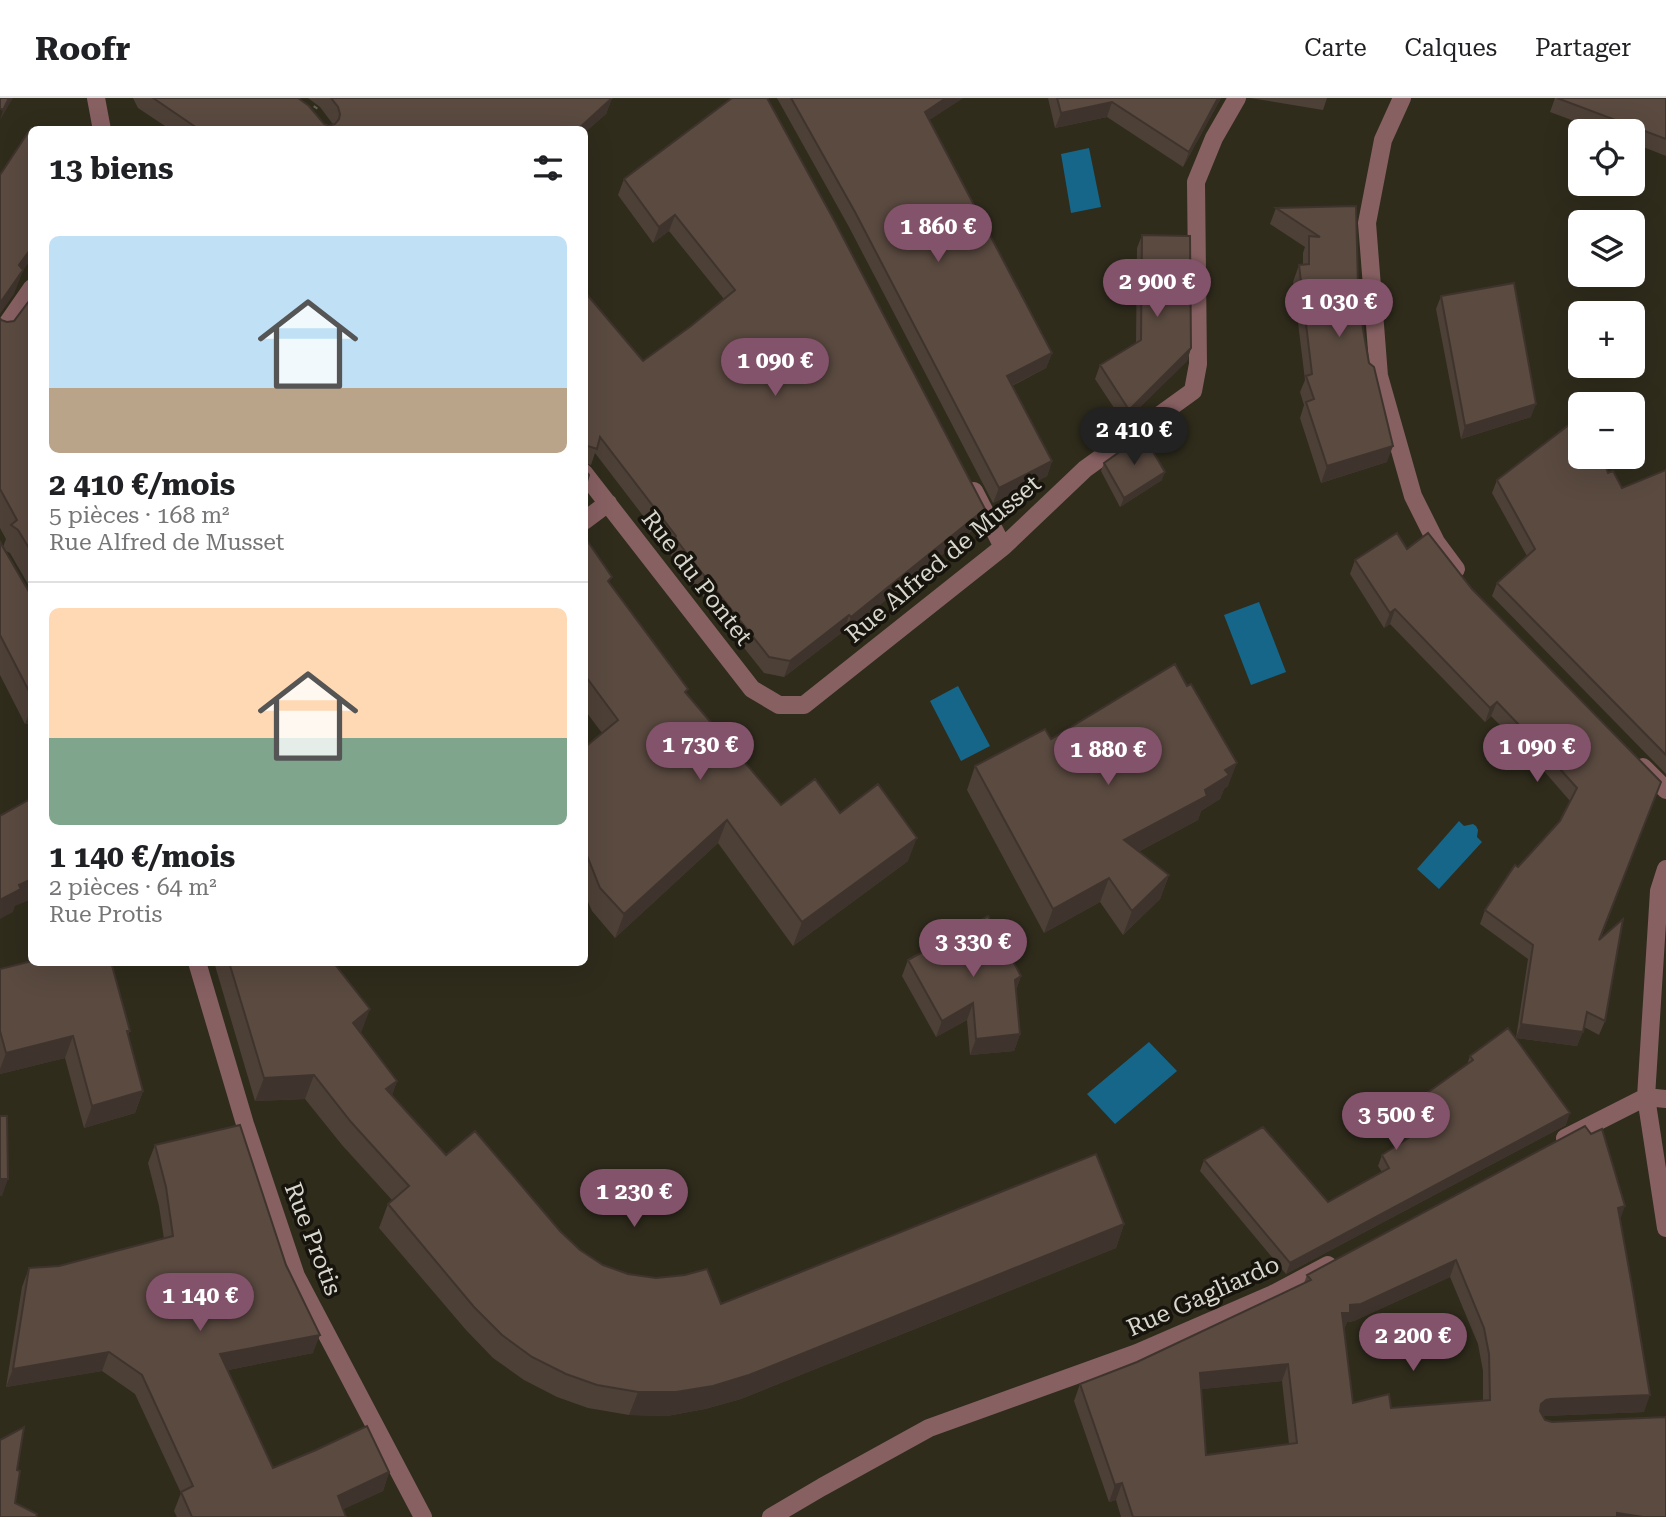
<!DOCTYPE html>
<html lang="fr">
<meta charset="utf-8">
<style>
body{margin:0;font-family:"Roboto Serif",serif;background:#f2f2f2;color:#202124;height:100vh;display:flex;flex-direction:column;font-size:26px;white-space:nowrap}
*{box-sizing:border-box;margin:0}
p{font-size:23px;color:#757577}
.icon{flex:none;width:38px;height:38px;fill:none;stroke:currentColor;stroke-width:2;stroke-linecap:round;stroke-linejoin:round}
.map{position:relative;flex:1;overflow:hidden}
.panel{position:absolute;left:28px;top:28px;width:560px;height:840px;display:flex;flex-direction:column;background:#fff;border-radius:10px;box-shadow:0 7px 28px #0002}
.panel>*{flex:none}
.controls{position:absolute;left:1568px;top:21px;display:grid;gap:14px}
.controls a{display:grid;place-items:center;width:77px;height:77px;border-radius:10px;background:#fff;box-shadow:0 7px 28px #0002;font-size:35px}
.price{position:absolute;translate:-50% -60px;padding:0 16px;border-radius:24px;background:#83526b;color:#fff;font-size:23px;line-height:46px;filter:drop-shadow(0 2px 4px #0008)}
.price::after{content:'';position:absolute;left:50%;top:42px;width:21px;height:16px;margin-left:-10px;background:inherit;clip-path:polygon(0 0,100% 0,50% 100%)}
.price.current{background:#222;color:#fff}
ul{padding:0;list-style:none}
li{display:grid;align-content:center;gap:14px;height:371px;padding:0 21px}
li+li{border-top:2px solid #e0e0e0}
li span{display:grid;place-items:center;height:217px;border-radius:10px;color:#555}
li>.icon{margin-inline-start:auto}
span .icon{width:126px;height:126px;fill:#fffc;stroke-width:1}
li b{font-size:30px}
h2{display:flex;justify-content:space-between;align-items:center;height:84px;padding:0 21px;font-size:30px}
header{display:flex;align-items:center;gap:42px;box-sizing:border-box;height:98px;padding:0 35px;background:#fff;border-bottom:2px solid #e0e0e0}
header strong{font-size:33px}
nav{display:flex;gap:38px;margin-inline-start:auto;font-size:24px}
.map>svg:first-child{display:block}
.water{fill:#166689}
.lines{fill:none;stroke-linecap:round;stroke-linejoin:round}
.path{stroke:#636153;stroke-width:4.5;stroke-dasharray:2 5;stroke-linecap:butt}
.minor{stroke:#876062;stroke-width:18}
.wall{fill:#4d4037;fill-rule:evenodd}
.shaded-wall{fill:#3f342d}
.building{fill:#5a4a40;stroke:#3f342d;stroke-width:2;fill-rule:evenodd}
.labels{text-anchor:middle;stroke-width:7;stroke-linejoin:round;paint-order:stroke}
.street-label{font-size:24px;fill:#d8d7cd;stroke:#16140d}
</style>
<header>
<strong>Roofr</strong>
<nav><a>Carte</a><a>Calques</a><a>Partager</a></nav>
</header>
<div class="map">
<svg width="1666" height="1419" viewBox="0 0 1666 1419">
<rect width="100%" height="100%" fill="#2f2c1c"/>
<path class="water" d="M1089,50l12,59 -30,6 -10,-59z
M1259,504l27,70 -35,13 -27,-70z
M958,588l32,60 -29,15 -31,-60z
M1459,723l5,5 9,-2 3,2 2,4 -1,7 5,5 -43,47 -22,-20z
M1149,944l28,29 -62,53 -28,-30z"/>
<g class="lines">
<path class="path" d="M311,16l11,-16"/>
<path class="minor" d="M96,0l6,32
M1402,0l-19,42 -16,83 12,153 34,120 23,46 20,27
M0,236l32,-46
M584,375l168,216 27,16h25l199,-158 82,-78 108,-78 5,-27 -2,-182 18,-44 23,-40
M974,393l29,56
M584,423l24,-18
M1643,669l23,23
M1666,771l-7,22 -13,206 20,131
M197,864l48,162 51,152 127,241
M1646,999l20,2
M1565,1040l81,-41
M771,1419l51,-30 107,-59 208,-75 136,-59 55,-29"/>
</g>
<path class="wall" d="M133,0h166l25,26 5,2 4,-2 -1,-1 -12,-16 -12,-9h304l-6,16 -22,19v-3h-413l-33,-22z
M732,0l247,427 -134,108 -1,-2 -60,46 -20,-4 -78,-98 -17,-22 1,-2 -75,-98 -4,12 -7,-2v-172l59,70 48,-35 33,-27 -55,-68 -16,12 -35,-48 6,-16z
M777,0h186l-34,22 123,233 -6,15 -34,18 40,75 -5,15 -54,27 -144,-276z
M1048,0h173l-38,69 -76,-50 -52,11z
M1250,0h77l-4,12z
M1555,0h111v58l-33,-13v-12h-32l-51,-19z
M1356,108l2,80 5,43 24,133 -66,21 -21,-65 4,-13 -4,-13 5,-12 -12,-98 6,-17h4v-12l2,-6 -35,-23 6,-16z
M1142,137l49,113 -4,13 -63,62 -29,-44 5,-14 36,-22 1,-95z
M1441,198l90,121 -70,22 -25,-130z
M32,199v294l-22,-38 -6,-3 28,47v127h-7l-25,-49v-133l3,5 3,-8 -6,-11v-210l1,2 6,2 7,-1z
M1580,327l28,48 14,15 44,-18v304l-174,-178 5,-13 30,-27 -35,-63 5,-13z
M1104,365l58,17 -42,27 -19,-36z
M584,438l26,47 76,110 95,112 59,8 68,48 -115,85 -75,-103 -103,95 -23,-27 -8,-18v-145l18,-15 -18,-24z
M1407,451l65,40 189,193 -61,158 5,81 -6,14 -15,-8 -7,19 -61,-8 12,-79 -48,-35 5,-14 33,-43 42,-46 10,-20 -33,-38 -46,-47 -6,6 -95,-98 -6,4 -34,-54 5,-14z
M975,668l253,20 -4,3 -4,10 -19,12 -3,9 -60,32 31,23 -9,24 -37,36 -23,-33 -56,31 -77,-143z
M908,862l113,16 -5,14 4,44 -6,17 -44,4 -3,-35 -31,17 -34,-61z
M214,864h121l-1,1 27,70h-1l37,48 -5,14 54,60 114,76 20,19 23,15 118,39 403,-80 -8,24 -375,151 -36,10 -38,7 -38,-1 -41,-7 -31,-11 -33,-17 -31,-22 -27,-28 -87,-102 9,-24 4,-4 -50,-55 -37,-46 -50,2z
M0,871l130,62 -2,3 15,57 -8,22 -51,15 -19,-70 -65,16z
M1470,958l96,69 -280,149 -86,-103 4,-11 124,42 54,-30 -4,-6 4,-11 54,-34 -13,-16 4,-12 40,-28z
M155,1047l158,208 -85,17 45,98 116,4 -6,19 -40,18 3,8h-169l-3,-6 7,-18 -46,-99 -33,-23 -96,16 16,-100 7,-19 30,-2 105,-27 -5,-33 -11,-43z
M1620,1123l24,191 -101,4 2,4 121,97h-545l-5,-17 -7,2 -35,-101 6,-17 57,-22 167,-79 3,-8zM1450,1179l28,67 5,27v30l-92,7 -38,-5 -9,-74 3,-7 7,-1zM1282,1283l7,63 -83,11 -5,-66z"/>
<path class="shaded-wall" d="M9,0h4l-13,22 3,-10z
M612,0l-6,16 -22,19v-3h-7z
M946,0h17l-44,29 6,-15z
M1218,0h3l-38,69 6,-15z
M1112,4l-5,15 -52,11 6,-15z
M675,117l-6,16 -16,12 6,-16z
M32,149v10l-9,14 -9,23 -14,20v-11l19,-38z
M1191,250l-4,13 -63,62 5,-13z
M1052,255l-6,15 -45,23 6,-15z
M1536,306l-5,13 -70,22 4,-13z
M1393,348l-6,16 -66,21 6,-17z
M1052,363l-5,15 -54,27 6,-15z
M1165,374l-3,8 -42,27 4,-9z
M985,411l-6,16 -134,108 6,-16z
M1395,511l-5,15 -6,4 6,-15z
M849,517l-5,16 -60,46 6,-16z
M1497,604l-6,14 -6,6 5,-14z
M32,608v18h-7z
M1237,665l-9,23 -4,3 -4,10 -19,12 -3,9 -83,44 9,-24 81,-50 20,-20z
M727,722l-9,23 -103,95 9,-24z
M917,740l-9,23 -115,85 9,-24z
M1169,777l-9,24 -37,36 9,-24z
M1109,780l-9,24 -56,31 9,-24z
M32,781v20l-17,7 -2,6 -13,7v-19l19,-15z
M1021,878l-6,17v-13z
M973,905l-6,17 -31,17 6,-16z
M370,911l-9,24 -17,13 9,-23z
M1521,926l62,8 -6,14 -61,-8z
M1020,936l-6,17 -44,4 6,-16z
M73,938l-8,22 -65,16v-5l6,-16z
M314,977l-9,24 -50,2 9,-23z
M397,983l-8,23 -3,-15z
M143,993l-8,22 -51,15 8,-22z
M1570,1015l-4,12 -280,149 4,-11z
M0,1081h8l-6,17h-2z
M1625,1108l-6,17 -1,-15z
M1124,1126l-8,24 -375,151 -36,10 -38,7 -38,-1 9,-23z
M1456,1162l-6,17 -96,44 -7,1 -3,7 -2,-16 8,-8z
M320,1237l-7,18 -100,20 7,-19z
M109,1254l-7,19 -96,16 7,-18z
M1288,1266l-6,17 -88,9 6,-17z
M1650,1297l-6,17 -99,4 -5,1 1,-13 5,-4 5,-1z
M389,1374l-6,19 -52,24 7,-19z
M1122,1385l-6,17 -7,2 6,-17z
M1617,1415l26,4h-27z"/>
<path class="building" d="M0,0h9l-6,12 -3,-2z
M153,0h145l11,8 15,18 5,2 6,-2 4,-5 1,-5 -2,-7 -7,-9h281l-35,32h-377z
M732,0h35l68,124 150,287 -134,108 -2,-2 -59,46 -21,-4 -78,-98 -16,-21 1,-2 -76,-99 -3,12 -9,-3 -4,2v-157l59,70 48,-35 44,-36 -60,-75 -16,12 -35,-48z
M791,0h155l-21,14 127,241 -45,23 45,85 -53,27 -144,-276z
M1057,0h161l-29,54 -77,-50 -51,11z
M1557,0h109v41z
M31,30l2,2h-1v117l-13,18 4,5 -23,33v-128z
M1356,108l2,80 5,43 6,34 5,4 19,79 -66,20 -21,-64 8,-3 -8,-23 6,-2 -13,-109 10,-1v-28l11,1 -44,-29z
M1142,137l48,1 1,112 -62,62 -29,-45 41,-25z
M1514,185l22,121 -71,22 -24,-130z
M32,199v256l-14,-23 -7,-5 6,-5 -17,-31v-171l1,2 6,2 7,-1z
M1578,320l2,7v32h22l6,16 5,-2 9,17 44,-18v285l-169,-172 38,-34 -38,-69z
M1143,337l22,37 -41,26 -20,-35z
M584,371l5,6 -5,16z
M1397,435l10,16 21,-16 44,56 189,193 -62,158 24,-21 -18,102 -18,-9 -4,20 -62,-8 12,-79 -48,-35 30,-45 3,2 42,-46 17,-33 -35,-39 -45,-47 -7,6 -95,-99 -5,4 -35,-53z
M584,438l28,41 -4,4 80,108 -3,3 96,113 34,-26 25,34 38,-29 39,54 -115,84 -75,-102 -103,94 -24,-26 -16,-40v-100l34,-28 -34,-46z
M0,444l32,55v100l-32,-62z
M1175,566l12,22 4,-2 46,79 -12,7 4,5 -24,15 2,6 -83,44 45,35 -37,36 -23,-33 -56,31 -78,-143 70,-37 6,10z
M32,700v81l-13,6 2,4 -21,11v-84z
M988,818l33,60 -6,4 5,54 -44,5 -3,-36 -31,18 -34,-61z
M32,863v1h79l19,69h-3l16,60 -51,15 -19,-70 -67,17 -6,-22v-62z
M229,864h104l37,47 -17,14 44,58 -11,8 60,66 29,-24 85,100 20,19 23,15 25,9 28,4 29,-3 22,-6 14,35 375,-150 28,70 -375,151 -36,11 -37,6h-38l-41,-7 -31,-11 -34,-17 -30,-22 -28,-28 -86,-103 21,-18 -58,-64 -37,-47 -50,3z
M1508,930l62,85 -280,150 -86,-103 59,-33 65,75 61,-34 -7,-13 62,-40 -17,-22 46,-33 -3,-4z
M0,1018h7l1,63h-8z
M240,1027l46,140 34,70 -100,19 53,114 43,-18 51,-24 22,46 -51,24 8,21h-154l-11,-25 12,-6 -51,-111 -33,-23 -96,17 16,-101 30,-2 114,-30 -7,-49 -11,-42z
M1585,1028l6,8 11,-5 23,77 -7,2 14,78 18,109 -99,4 -5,1 -5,4 -1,7 5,9 7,2 114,-5v100h-23l-26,-4v4h-484l-11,-34 -7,2 -35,-101 57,-22 174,-82 -4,-5zM1456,1162l28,68 5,26 1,46 -99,8 -2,-14 -36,9 -11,-90h8v-8l11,-1zM1288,1266l9,79 -91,12 -6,-82z
M24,1329l-7,43 3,1 -5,32 22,11 -1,3h-36v-77z"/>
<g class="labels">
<g class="street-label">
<text transform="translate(943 461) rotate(-40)" y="8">Rue Alfred de Musset</text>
<text transform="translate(697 480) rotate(52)" y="8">Rue du Pontet</text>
<text transform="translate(313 1141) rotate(69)" y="8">Rue Protis</text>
<text transform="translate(1203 1198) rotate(-24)" y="8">Rue Gagliardo</text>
</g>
</g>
</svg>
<div class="controls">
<a><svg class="icon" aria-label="locate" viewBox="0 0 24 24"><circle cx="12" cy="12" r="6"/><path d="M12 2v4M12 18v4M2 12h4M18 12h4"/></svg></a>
<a><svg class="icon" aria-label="layers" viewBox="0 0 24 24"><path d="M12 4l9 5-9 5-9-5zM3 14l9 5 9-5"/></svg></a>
<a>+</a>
<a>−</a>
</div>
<b class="price" style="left:938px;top:166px">1 860 €</b>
<b class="price" style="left:1157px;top:221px">2 900 €</b>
<b class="price" style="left:1339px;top:241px">1 030 €</b>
<b class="price" style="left:775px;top:300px">1 090 €</b>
<b class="price current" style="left:1134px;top:369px">2 410 €</b>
<b class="price" style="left:700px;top:684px">1 730 €</b>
<b class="price" style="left:1537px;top:686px">1 090 €</b>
<b class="price" style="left:1108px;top:689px">1 880 €</b>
<b class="price" style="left:973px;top:881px">3 330 €</b>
<b class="price" style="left:1396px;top:1054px">3 500 €</b>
<b class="price" style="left:634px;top:1131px">1 230 €</b>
<b class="price" style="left:200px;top:1235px">1 140 €</b>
<b class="price" style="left:1413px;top:1275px">2 200 €</b>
<section class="panel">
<h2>13 biens<svg class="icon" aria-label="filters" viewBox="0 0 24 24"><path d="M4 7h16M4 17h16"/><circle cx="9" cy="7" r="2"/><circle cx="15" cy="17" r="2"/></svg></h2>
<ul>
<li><span style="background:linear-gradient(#bfe0f5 70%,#b9a48a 0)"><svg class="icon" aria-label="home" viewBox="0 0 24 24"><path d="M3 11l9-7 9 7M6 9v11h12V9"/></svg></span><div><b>2 410 €/mois</b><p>5 pièces · 168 m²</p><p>Rue Alfred de Musset</p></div></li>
<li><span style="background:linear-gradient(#ffd9b3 60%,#7fa58c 0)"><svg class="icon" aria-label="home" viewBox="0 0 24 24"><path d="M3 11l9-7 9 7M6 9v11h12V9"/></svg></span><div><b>1 140 €/mois</b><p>2 pièces · 64 m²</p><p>Rue Protis</p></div></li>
</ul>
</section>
</div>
